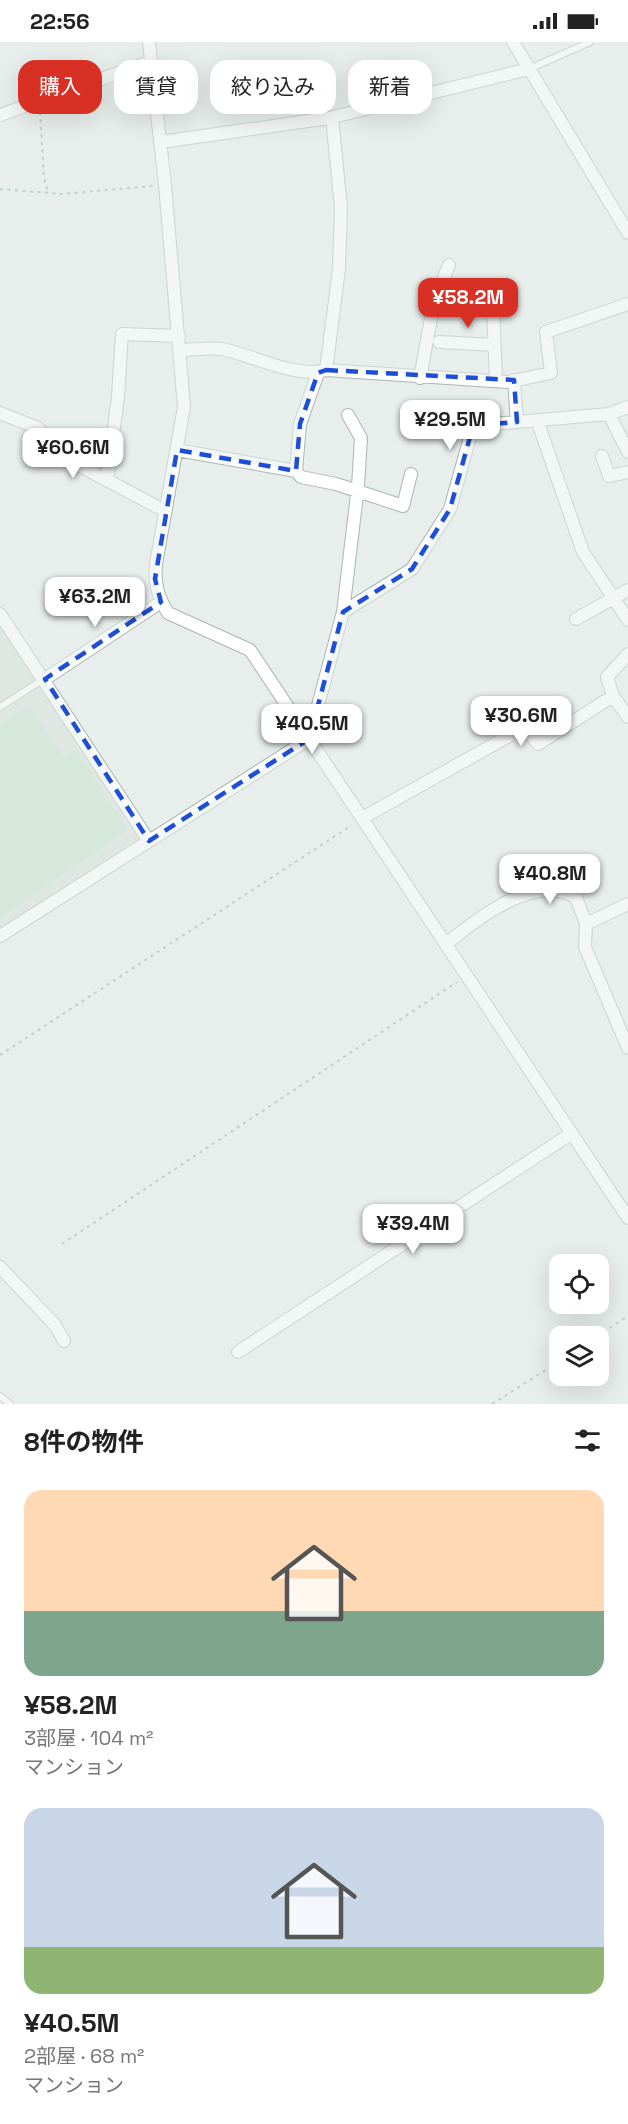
<!DOCTYPE html>
<html lang="ja">
<meta charset="utf-8">
<style>
body{margin:0;font-family:"Space Grotesk","Noto Sans JP",sans-serif;background:#f2f2f2;color:#222;height:100vh;display:flex;flex-direction:column;font-size:22px;white-space:nowrap}
*{box-sizing:border-box;margin:0}
p{font-size:20px;color:#767676}
.icon{flex:none;width:33px;height:33px;fill:none;stroke:currentColor;stroke-width:2;stroke-linecap:round;stroke-linejoin:round}
.map{position:relative;height:1362px;overflow:hidden}
.details{display:flex;flex-direction:column;background:#fff;flex:1}
.details>*{flex:none}
.top-card{position:absolute;left:18px;top:18px;width:592px;height:54px;display:flex;gap:12px}
.tools{position:absolute;left:549px;top:1212px;display:grid;gap:12px}
.tools a{display:grid;place-items:center;width:60px;height:60px;border-radius:12px;background:#fff;box-shadow:0 6px 24px #0002;font-size:30px}
.price{position:absolute;translate:-50% -51px;padding:0 14px;border-radius:12px;background:#fff;color:#222;font-size:20px;line-height:39px;filter:drop-shadow(0 2px 3px #0008)}
.price::after{content:'';position:absolute;left:50%;top:36px;width:18px;height:14px;margin-left:-9px;background:inherit;clip-path:polygon(0 0,100% 0,50% 100%)}
.price.current{background:#d93025;color:#fff}
ul{padding:0;list-style:none}
li{display:grid;align-content:center;gap:12px;height:318px;padding:0 24px}
li span{display:grid;place-items:center;height:186px;border-radius:18px;color:#555}
li>.icon{margin-inline-start:auto}
span .icon{width:108px;height:108px;fill:#fffc;stroke-width:1}
li b{font-size:26px}
h2{display:flex;justify-content:space-between;align-items:center;height:72px;padding:0 24px;font-size:26px}
.tag{padding:0 21px;border-radius:18px;background:#fff;box-shadow:0 6px 24px #0002;font-size:21px;line-height:54px}
.tag.current{background:#d93025;color:#fff}
.status{display:flex;justify-content:space-between;align-items:center;height:42px;padding:0 30px;background:#fff;direction:ltr}
.status svg{height:16px;fill:currentColor}
.map>svg:first-child{display:block}
.built{fill:#d5deda}
.green{fill:#c1ddc9}
.lines{fill:none;stroke-linecap:round;stroke-linejoin:round}
.lane-casing{stroke:#a9b6b2;stroke-width:8}
.street-casing{stroke:#a9b6b2;stroke-width:14}
.path{stroke:#89afa3;stroke-width:2;stroke-dasharray:3 4.5;stroke-linecap:butt}
.lane{stroke:#fff;stroke-width:6}
.street{stroke:#fff;stroke-width:12}
.marked{fill:none;stroke:#1d4ed8;stroke-width:4.5;stroke-dasharray:12 8;stroke-linejoin:round}
</style>
<div class="status"><b>22:56</b><svg viewBox="0 0 49 12"><path d="M0 12V9h3v3zM5 12V6h3v6zM10 12V3h3v9zM15 12V0h3v12zM26 1h20v11H26zM47 4h2v5h-2z"/></svg></div>
<div class="map">
<svg width="628" height="1362" viewBox="0 0 628 1362">
<rect width="100%" height="100%" fill="#e7eeeb"/>
<path class="built" d="M0,578l140,213v5l-140,91z"/>
<path class="green" d="M29,664l34,51 13,-8 52,81 -128,88v-193z"/>
<g class="lines">
<g class="lane-casing">
<path id="lane" d="M529,27l61,-27
M0,665l44,-28
M0,1354l10,8"/>
</g>
<g class="street-casing">
<path id="street" d="M149,0l16,143 19,222 -28,157c-2,19 2,33 12,49l82,37 378,568
M513,0l115,191
M0,73l152,-54
M161,100l168,-24 200,-49
M493,262l3,77
M439,300l56,3
M180,308c13,0 29,-3 42,-1 30,6 75,30 104,21l13,-101 2,-61 -9,-90
M326,328l182,12 43,-9 -5,-41 82,-28
M420,336l14,-76 15,-37
M514,338l3,42
M0,371l38,15 31,32 96,51
M609,372l19,38
M537,378l46,132 45,68
M177,408l119,21 5,6 35,7 67,22 8,-32
M602,414l7,20 19,-4
M296,429l4,-47 18,-51
M107,438l11,-83 4,-63 57,2
M343,570l69,-43 38,-60 20,-72 12,-12 127,-11 19,-7
M0,572l149,227
M576,577l52,-29
M45,637l116,-77
M613,654l15,21
M364,775l161,-90 13,17 75,-48 -6,-19 21,-23
M586,882l-1,23 43,101
M0,894l309,-197 34,-127 15,-126 3,-48 -13,-23
M446,902c33,-26 86,-70 130,-47l10,27 42,-20
M0,1225l55,58 9,16
M238,1310l334,-219"/>
</g>
<path class="path" d="M40,70l4,66 4,14
M0,147l62,5 91,-8
M0,1013l352,-230
M62,1202l395,-262
M597,1294l31,-20
M492,1362l68,-43"/>
<use href="#lane" class="lane"/>
<use href="#street" class="street"/>
</g>
<path d="M0 0H628V1362H0ZM326,328l188,10 3,42 -35,3 -12,12 -20,72 -38,60 -69,43 -34,127 -160,102 -104,-162 116,-77 -6,-23 22,-129 119,21 4,-47 18,-51z" fill="#e7eeeb" fill-opacity=".55" fill-rule="evenodd"/>
<path class="marked" d="M326,328l188,10 3,42 -35,3 -12,12 -20,72 -38,60 -69,43 -34,127 -160,102 -104,-162 116,-77 -6,-23 22,-129 119,21 4,-47 18,-51z"/>
</svg>
<div class="tools">
<a><svg class="icon" aria-label="locate" viewBox="0 0 24 24"><circle cx="12" cy="12" r="6"/><path d="M12 2v4M12 18v4M2 12h4M18 12h4"/></svg></a>
<a><svg class="icon" aria-label="layers" viewBox="0 0 24 24"><path d="M12 4l9 5-9 5-9-5zM3 14l9 5 9-5"/></svg></a>
</div>
<b class="price current" style="left:468px;top:287px">¥58.2M</b>
<b class="price" style="left:450px;top:409px">¥29.5M</b>
<b class="price" style="left:73px;top:437px">¥60.6M</b>
<b class="price" style="left:95px;top:586px">¥63.2M</b>
<b class="price" style="left:521px;top:705px">¥30.6M</b>
<b class="price" style="left:312px;top:713px">¥40.5M</b>
<b class="price" style="left:550px;top:863px">¥40.8M</b>
<b class="price" style="left:413px;top:1213px">¥39.4M</b>
<div class="top-card">
<a class="tag current">購入</a>
<a class="tag">賃貸</a>
<a class="tag">絞り込み</a>
<a class="tag">新着</a>
</div>
</div>
<section class="details">
<h2>8件の物件<svg class="icon" aria-label="filters" viewBox="0 0 24 24"><path d="M4 7h16M4 17h16"/><circle cx="9" cy="7" r="2"/><circle cx="15" cy="17" r="2"/></svg></h2>
<ul>
<li><span style="background:linear-gradient(#ffd9b3 65%,#7fa58c 0)"><svg class="icon" aria-label="home" viewBox="0 0 24 24"><path d="M3 11l9-7 9 7M6 9v11h12V9"/></svg></span><div><b>¥58.2M</b><p>3部屋 · 104 m²</p><p>マンション</p></div></li>
<li><span style="background:linear-gradient(#c9d6e8 75%,#8fb573 0)"><svg class="icon" aria-label="home" viewBox="0 0 24 24"><path d="M3 11l9-7 9 7M6 9v11h12V9"/></svg></span><div><b>¥40.5M</b><p>2部屋 · 68 m²</p><p>マンション</p></div></li>
</ul>
</section>
